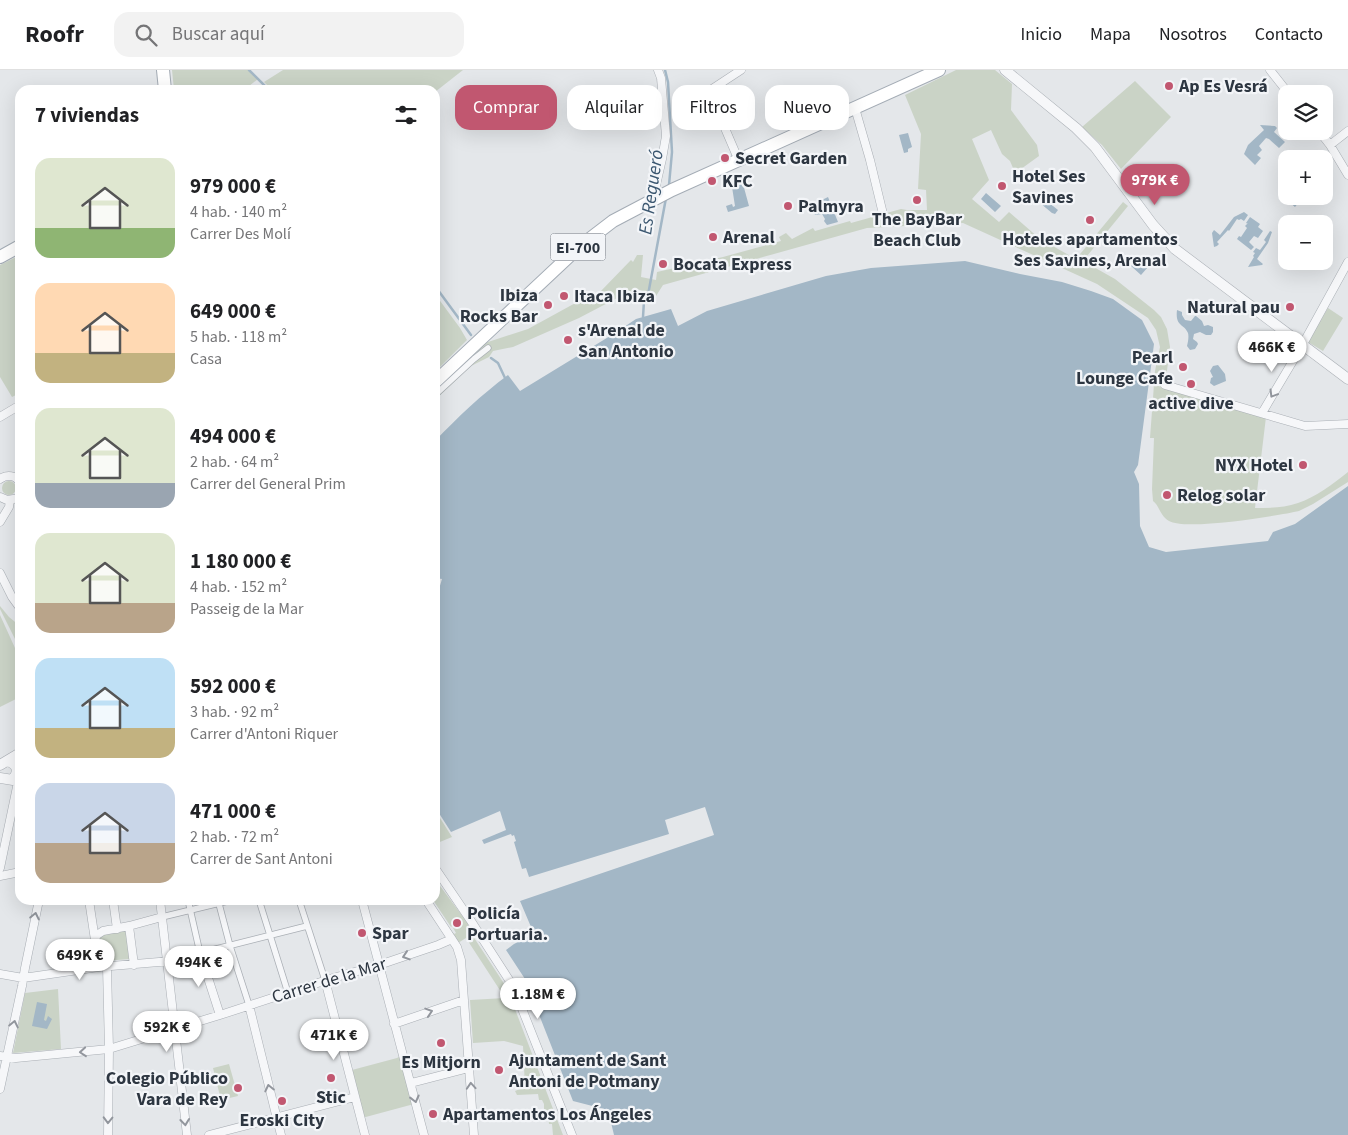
<!DOCTYPE html>
<html lang="es">
<meta charset="utf-8">
<style>
body{margin:0;font-family:"Source Sans 3",sans-serif;background:#f2f2f2;color:#202124;height:100vh;display:flex;flex-direction:column;font-size:19px;white-space:nowrap}
*{box-sizing:border-box;margin:0}
p{font-size:16px;color:#757577}
.icon{flex:none;width:28px;height:28px;fill:none;stroke:currentColor;stroke-width:2;stroke-linecap:round;stroke-linejoin:round}
.map{position:relative;flex:1;overflow:hidden}
.side{position:absolute;left:15px;top:15px;width:425px;height:820px;display:flex;flex-direction:column;background:#fff;border-radius:15px;box-shadow:0 5px 20px #0002}
.side>*{flex:none}
.banner{position:absolute;left:455px;top:15px;width:475px;height:45px;display:flex;gap:10px}
.controls{position:absolute;left:1278px;top:15px;display:grid;gap:10px}
.controls a{display:grid;place-items:center;width:55px;height:55px;border-radius:10px;background:#fff;box-shadow:0 5px 20px #0002;font-size:25px}
.price{position:absolute;translate:-50% -42px;padding:0 11px;border-radius:18px;background:#fff;color:#222;font-size:16px;line-height:32px;filter:drop-shadow(0 1px 2px #0008)}
.price::after{content:'';position:absolute;left:50%;top:30px;width:15px;height:11px;margin-left:-8px;background:inherit;clip-path:polygon(0 0,100% 0,50% 100%)}
.price.active{background:#c15770;color:#fff}
ul{padding:0;list-style:none}
li{display:flex;align-items:center;gap:15px;height:125px;padding:0 20px}
li span{display:grid;place-items:center;flex:none;width:140px;height:100px;border-radius:15px;color:#555}
li>.icon{margin-inline-start:auto}
span .icon{width:60px;height:60px;fill:#fffc;stroke-width:1}
li b{font-size:21px}
h2{display:flex;justify-content:space-between;align-items:center;height:60px;padding:0 20px;font-size:21px}
.chip{padding:0 18px;border-radius:15px;background:#fff;box-shadow:0 5px 20px #0002;font-size:18px;line-height:45px}
.chip.active{background:#c15770;color:#fff}
header{display:flex;align-items:center;gap:30px;box-sizing:border-box;height:70px;padding:0 25px;background:#fff;border-bottom:1px solid #e0e0e0}
header strong{font-size:24px}
nav{display:flex;gap:28px;margin-inline-start:auto;font-size:18px}
.search{width:350px;height:45px;background:#f2f2f2;display:flex;align-items:center;gap:12px;box-sizing:border-box;padding:0 18px;border-radius:15px;color:#757577;font-size:19px}
.map>svg:first-child{display:block}
.green{fill:#cad3c6}
.water{fill:#a3b7c6}
.lines{fill:none;stroke-linecap:round;stroke-linejoin:round}
.stream{stroke:#a3b7c6;stroke-width:2.5}
.pedestrian-casing{stroke:#a9aeb4;stroke-width:7}
.minor-casing{stroke:#a9aeb4;stroke-width:9}
.tertiary-casing{stroke:#a9aeb4;stroke-width:11}
.primary-casing{stroke:#a4acb5;stroke-width:14}
.pedestrian{stroke:#f6f7f9;stroke-width:5.5}
.minor{stroke:#f6f7f9;stroke-width:8}
.tertiary{stroke:#f6f7f9;stroke-width:10}
.primary{stroke:#fff;stroke-width:12}
.oneway{stroke:#92969d}
.poi-dot{fill:#c15770;stroke:#f3f5f8;stroke-width:2}
.labels{text-anchor:middle;stroke-width:4.5;stroke-linejoin:round;paint-order:stroke}
.shield{fill:#f3f5f8;stroke:#686f78;stroke-width:1}
.shield-label{font-size:16px;font-weight:bold;fill:#2d3641}
.poi-label{font-size:18px;font-weight:bold;fill:#2d3641;stroke:#f3f5f8;text-anchor:start}
.street-label{font-size:18px;fill:#2d3641;stroke:#f3f5f8}
.water-label{font-size:19px;font-style:italic;fill:#3b5770;stroke:#f3f5f8}
</style>
<header>
<strong>Roofr</strong>
<div class="search"><svg class="icon" aria-label="search" viewBox="0 0 24 24"><circle cx="10" cy="10" r="6"/><path d="M15 15l6 6"/></svg>Buscar aquí</div>
<nav><a>Inicio</a><a>Mapa</a><a>Nosotros</a><a>Contacto</a></nav>
</header>
<div class="map">
<svg width="1348" height="1065" viewBox="0 0 1348 1065">
<rect width="100%" height="100%" fill="#e4e7ea"/>
<path class="green" d="M172,0h77l9,9 -14,11h-70z
M283,0h180l-28,22v-2h-163l-8,-8z
M956,0h39l17,14 -1,26 26,35 2,11 -18,13 -8,-1 -3,-7 -8,-7 -11,-24 -19,9 17,41 -17,19 27,23 10,-10 31,27 36,20 47,-57 5,4 -45,55 32,18 39,31 7,7 6,12 3,18 -5,39 101,31 -11,91c14,0 29,0 43,-5 18,-6 35,-19 50,-31v10l-35,22 -14,7c-22,5 -113,20 -130,10 -9,-5 -10,-16 -16,-20l-1,-12 2,-51h-4l5,-67 5,-24 -4,-17 -8,-12 -51,-34 -134,-61 -96,5 -204,57 -7,11 -19,-7 -2,3 -14,4 -42,22 -66,29 -20,4 -4,6 -18,9 -36,34v-9l50,-48 43,-14 51,-28 20,-8 32,-33 2,2 4,-7h6l-2,22 15,3 1,-8 66,-15 58,-16 -2,-4 7,-4 6,6 21,-11 2,3 35,-10 1,2 50,-14 6,1h20l-1,-20 -8,-1 3,-55 -16,-39z
M1135,11l36,36 -50,52 -19,-24 -20,-18z
M20,185v138l-8,4 -12,-20v-112z
M435,224l25,34 7,12 -30,30 -2,-3z
M1328,238l15,10 -20,33 -15,-9z
M2 418a7 7 0 1 1 14 0a7 7 0 1 1-14 0Z
M0,536l9,11 11,9v12l-3,5 -17,-34z
M0,545l20,44v38l-20,10z
M435,740l17,27 -17,7z
M435,809l34,46 -2,2 36,55 7,14 53,139h-10l-1,-11h-3l-1,-9h-3l1,-3 -2,-1v-7l-2,-4h-3l-1,-6 -21,1 -2,-4 10,-4 -2,-41 -19,-5 -31,2 -3,-43 35,-2 -39,-60 -8,5 -14,-21v-1l10,13 2,-1 -4,-7 -1,1 -18,-27h2z
M127,859l3,30 -26,2 -3,-1 -3,-21c4,-9 19,-8 29,-10z
M58,919l3,60 -48,4 12,-60z
M402,985l12,49 -52,14 -10,-48 45,-12z
M229,994l9,32 -17,4 -8,-32z"/>
<path class="water" d="M1260,55l15,1 2,2 -3,4 11,10 -6,6 -10,-9 -3,-1 -7,8 3,4 -5,5 4,3 -6,7 -11,-11 4,-9 16,-15z
M908,63l4,14 -4,2v3l-4,1 -5,-18z
M743,114l6,22 -21,6 -2,-6 6,-2 1,3 2,-1 -3,-19z
M1281,118l5,4v4h7l6,6 -4,5 -17,-15z
M986,123l15,13 -6,6 -14,-13z
M828,127l10,25 -11,3 -3,-4 1,-2 -3,-5 -7,1 -5,-9z
M1043,128l15,12 -3,4 -3,-1 -12,-10z
M1244,142l4,3 -4,6 -3,-2 -2,1 -2,-1 -8,12 -1,-1 -11,12 2,2 -2,2 -3,1 -2,-14 2,-3 6,5 14,-18z
M1250,147l10,7 -2,3 5,4 -5,7 -4,-2 -5,6 5,5 -3,3 -14,-11 2,-3 2,1 6,-9 -2,-2 2,-2h1l-2,-1z
M1270,161l2,1 -4,11 -11,16 6,5 -1,1 -14,2 6,-10 -1,-1 2,-3 -2,-1 3,-4 4,2 6,-8 -2,-2z
M1137,188l11,9 -7,8 -10,-9z
M965,191l55,13 42,8 29,9 22,8 29,21 12,24 -16,121 -4,7 5,12 1,42 9,21 17,5 102,-11 5,-9 22,-8 53,-38v649h-734l-6,-25 -35,-9 -48,-122 -19,-29 8,-6 20,-10 -14,-33 194,-66 -9,-28 -40,13 4,14 -140,43 -3,-9 -4,1 -8,-27 2,-1 -2,-6 -2,1 -1,-2 -27,10 -2,-4 24,-10 -6,-19 -49,21 -16,-25v-218h4l3,-10 -7,-1v-137c23,-24 46,-46 73,-66l12,16 95,-58 21,-14 35,-10 7,17 29,-15 119,-35 45,-8z
M1177,240l5,2v3l3,5 6,1 4,-5h1l6,5 2,5 4,-1 5,2v5l-2,3h-5l-6,-3 -6,2 -1,5 4,3 1,2 -3,5 -5,1 -3,-4c1,-4 2,-9 1,-13 -4,-10 -13,-6 -11,-23z
M1218,295l7,9 1,7 -12,5 -4,-3 1,-5 2,-1 -3,-6 3,-5z
M37,932l10,2 -3,16 2,1 2,-5 4,3 -5,10 -15,-3z"/>
<g class="lines">
<path class="stream" d="M249,0l20,20
M665,0l3,12 4,70 -3,33
M435,216l36,49
M643,247l1,-16 4,-6 18,-97
M491,288l7,5 7,15"/>
<g class="pedestrian-casing">
<path id="pedestrian" d="M435,325l39,-36 14,-11
M20,582v1
M188,830l12,53 107,-27
M218,830l12,46 19,59
M259,830l29,93
M299,830l26,80
M162,847l70,-17"/>
</g>
<g class="minor-casing">
<path id="minor" d="M1270,0l19,24
M855,38l15,52 14,58
M1319,61l11,14 18,30
M1330,75l18,-14
M739,91l-30,-70 32,-21
M657,127l-2,-5 1,-7 6,-26 4,-23 -5,-58 -3,-8
M1165,315l140,41 43,-2
M1262,343l41,-69 45,-82
M0,347l20,-12
M0,409c7,-5 16,-4 20,4
M0,427l7,3 13,-2
M0,452l9,-15 1,-7
M0,503l12,24 8,11
M0,798l18,-86
M435,798l36,53 42,65 59,149
M0,806l20,-4
M89,830l10,67
M113,830l4,29
M160,830l27,235
M362,830l62,235
M426,830l31,47 4,13 13,175
M129,856l5,39
M95,869l2,-4 6,-4 26,-5 33,-9
M107,897l2,82 -1,86
M0,904l23,4 76,-11 72,-6 29,-8 20,62
M325,910l40,155
M249,935l32,130
M394,954l70,-24
M0,986l16,2 93,-9 111,-34 113,-37 46,-13 59,-20 14,-6
M411,1013l58,-15
M0,1019l22,-103 3,-18 14,-68
M209,1065l146,-38"/>
</g>
<g class="tertiary-casing">
<path id="tertiary" d="M1005,0l71,58 19,19 58,78 22,24 173,130
M0,695l20,-12
M0,708l13,2c6,-9 5,-15 -5,-19"/>
</g>
<g class="primary-casing">
<path id="primary" d="M163,0l2,20
M0,187l20,-11
M435,312l144,-135 34,-26 59,-31 267,-120"/>
</g>
<use href="#pedestrian" class="pedestrian"/>
<use href="#minor" class="minor"/>
<use href="#tertiary" class="tertiary"/>
<use href="#primary" class="primary"/>
</g>
<defs><path id="oneway-chevron" d="M-2-3.5L2.5 0L-2 3.5" fill="none" stroke-width="1.6" stroke-linecap="round" stroke-linejoin="round" transform="scale(1.25)"/></defs>
<g class="oneway">
<use href="#oneway-chevron" transform="translate(1273 324) rotate(121)"/>
<use href="#oneway-chevron" transform="translate(35 846) rotate(-78)"/>
<use href="#oneway-chevron" transform="translate(406 886) rotate(162)"/>
<use href="#oneway-chevron" transform="translate(429 942) rotate(-18)"/>
<use href="#oneway-chevron" transform="translate(14 954) rotate(-78)"/>
<use href="#oneway-chevron" transform="translate(83 982) rotate(175)"/>
<use href="#oneway-chevron" transform="translate(471 1016) rotate(-94)"/>
<use href="#oneway-chevron" transform="translate(269 1018) rotate(-103)"/>
<use href="#oneway-chevron" transform="translate(415 1029) rotate(76)"/>
<use href="#oneway-chevron" transform="translate(108 1050) rotate(91)"/>
<use href="#oneway-chevron" transform="translate(185 1052) rotate(84)"/>
</g>
<g class="poi-dot">
<circle cx="1169" cy="16" r="5"/>
<circle cx="725" cy="88" r="5"/>
<circle cx="712" cy="111" r="5"/>
<circle cx="1002" cy="116" r="5"/>
<circle cx="917" cy="130" r="5"/>
<circle cx="788" cy="136" r="5"/>
<circle cx="1090" cy="150" r="5"/>
<circle cx="713" cy="167" r="5"/>
<circle cx="663" cy="194" r="5"/>
<circle cx="564" cy="226" r="5"/>
<circle cx="548" cy="235" r="5"/>
<circle cx="1290" cy="237" r="5"/>
<circle cx="568" cy="270" r="5"/>
<circle cx="1183" cy="297" r="5"/>
<circle cx="1191" cy="314" r="5"/>
<circle cx="1303" cy="395" r="5"/>
<circle cx="1167" cy="425" r="5"/>
<circle cx="457" cy="853" r="5"/>
<circle cx="362" cy="863" r="5"/>
<circle cx="441" cy="973" r="5"/>
<circle cx="499" cy="1000" r="5"/>
<circle cx="331" cy="1008" r="5"/>
<circle cx="238" cy="1018" r="5"/>
<circle cx="282" cy="1031" r="5"/>
<circle cx="433" cy="1044" r="5"/>
</g>
<g class="labels">
<rect class="shield" x="550.5" y="163.5" width="55" height="27" rx="4"/>
<g class="shield-label">
<text x="578" y="183">EI-700</text>
</g>
<g class="poi-label">
<text x="1179" y="22">Ap Es Vesrá</text>
<text x="735" y="94">Secret Garden</text>
<text x="1012" y="112">Hotel Ses<tspan x="1012" dy="21">Savines</tspan></text>
<text x="722" y="117">KFC</text>
<text x="798" y="142">Palmyra</text>
<text x="917" y="155" text-anchor="middle">The BayBar<tspan x="917" dy="21">Beach Club</tspan></text>
<text x="723" y="173">Arenal</text>
<text x="1090" y="175" text-anchor="middle">Hoteles apartamentos<tspan x="1090" dy="21">Ses Savines, Arenal</tspan></text>
<text x="673" y="200">Bocata Express</text>
<text x="538" y="231" text-anchor="end">Ibiza<tspan x="538" dy="21">Rocks Bar</tspan></text>
<text x="574" y="232">Itaca Ibiza</text>
<text x="1280" y="243" text-anchor="end">Natural pau</text>
<text x="578" y="266">s'Arenal de<tspan x="578" dy="21">San Antonio</tspan></text>
<text x="1173" y="293" text-anchor="end">Pearl<tspan x="1173" dy="21">Lounge Cafe</tspan></text>
<text x="1191" y="339" text-anchor="middle">active dive</text>
<text x="1293" y="401" text-anchor="end">NYX Hotel</text>
<text x="1177" y="431">Relog solar</text>
<text x="467" y="849">Policía<tspan x="467" dy="21">Portuaria.</tspan></text>
<text x="372" y="869">Spar</text>
<text x="509" y="996">Ajuntament de Sant<tspan x="509" dy="21">Antoni de Potmany</tspan></text>
<text x="441" y="998" text-anchor="middle">Es Mitjorn</text>
<text x="228" y="1014" text-anchor="end">Colegio Público<tspan x="228" dy="21">Vara de Rey</tspan></text>
<text x="331" y="1033" text-anchor="middle">Stic</text>
<text x="443" y="1050">Apartamentos Los Ángeles</text>
<text x="282" y="1056" text-anchor="middle">Eroski City</text>
</g>
<g class="street-label">
<text transform="translate(329 910) rotate(-17)" y="6">Carrer de la Mar</text>
</g>
<g class="water-label">
<text transform="translate(650 122) rotate(-82)" y="7">Es Regueró</text>
</g>
</g>
</svg>
<div class="controls">
<a><svg class="icon" aria-label="layers" viewBox="0 0 24 24"><path d="M12 4l9 5-9 5-9-5zM3 14l9 5 9-5"/></svg></a>
<a>+</a>
<a>−</a>
</div>
<b class="price active" style="left:1155px;top:136px">979K €</b>
<b class="price" style="left:1272px;top:303px">466K €</b>
<b class="price" style="left:80px;top:911px">649K €</b>
<b class="price" style="left:199px;top:918px">494K €</b>
<b class="price" style="left:538px;top:950px">1.18M €</b>
<b class="price" style="left:167px;top:983px">592K €</b>
<b class="price" style="left:334px;top:991px">471K €</b>
<div class="banner">
<a class="chip active">Comprar</a>
<a class="chip">Alquilar</a>
<a class="chip">Filtros</a>
<a class="chip">Nuevo</a>
</div>
<section class="side">
<h2>7 viviendas<svg class="icon" aria-label="filters" viewBox="0 0 24 24"><path d="M4 7h16M4 17h16"/><circle cx="9" cy="7" r="2"/><circle cx="15" cy="17" r="2"/></svg></h2>
<ul>
<li><span style="background:linear-gradient(#dfe7d0 70%,#8fb573 0)"><svg class="icon" aria-label="home" viewBox="0 0 24 24"><path d="M3 11l9-7 9 7M6 9v11h12V9"/></svg></span><div><b>979 000 €</b><p>4 hab. · 140 m²</p><p>Carrer Des Molí</p></div></li>
<li><span style="background:linear-gradient(#ffd9b3 70%,#c2b280 0)"><svg class="icon" aria-label="home" viewBox="0 0 24 24"><path d="M3 11l9-7 9 7M6 9v11h12V9"/></svg></span><div><b>649 000 €</b><p>5 hab. · 118 m²</p><p>Casa</p></div></li>
<li><span style="background:linear-gradient(#dfe7d0 75%,#9aa5b1 0)"><svg class="icon" aria-label="home" viewBox="0 0 24 24"><path d="M3 11l9-7 9 7M6 9v11h12V9"/></svg></span><div><b>494 000 €</b><p>2 hab. · 64 m²</p><p>Carrer del General Prim</p></div></li>
<li><span style="background:linear-gradient(#dfe7d0 70%,#b9a48a 0)"><svg class="icon" aria-label="home" viewBox="0 0 24 24"><path d="M3 11l9-7 9 7M6 9v11h12V9"/></svg></span><div><b>1 180 000 €</b><p>4 hab. · 152 m²</p><p>Passeig de la Mar</p></div></li>
<li><span style="background:linear-gradient(#bfe0f5 70%,#c2b280 0)"><svg class="icon" aria-label="home" viewBox="0 0 24 24"><path d="M3 11l9-7 9 7M6 9v11h12V9"/></svg></span><div><b>592 000 €</b><p>3 hab. · 92 m²</p><p>Carrer d'Antoni Riquer</p></div></li>
<li><span style="background:linear-gradient(#c9d6e8 60%,#b9a48a 0)"><svg class="icon" aria-label="home" viewBox="0 0 24 24"><path d="M3 11l9-7 9 7M6 9v11h12V9"/></svg></span><div><b>471 000 €</b><p>2 hab. · 72 m²</p><p>Carrer de Sant Antoni</p></div></li>
</ul>
</section>
</div>
